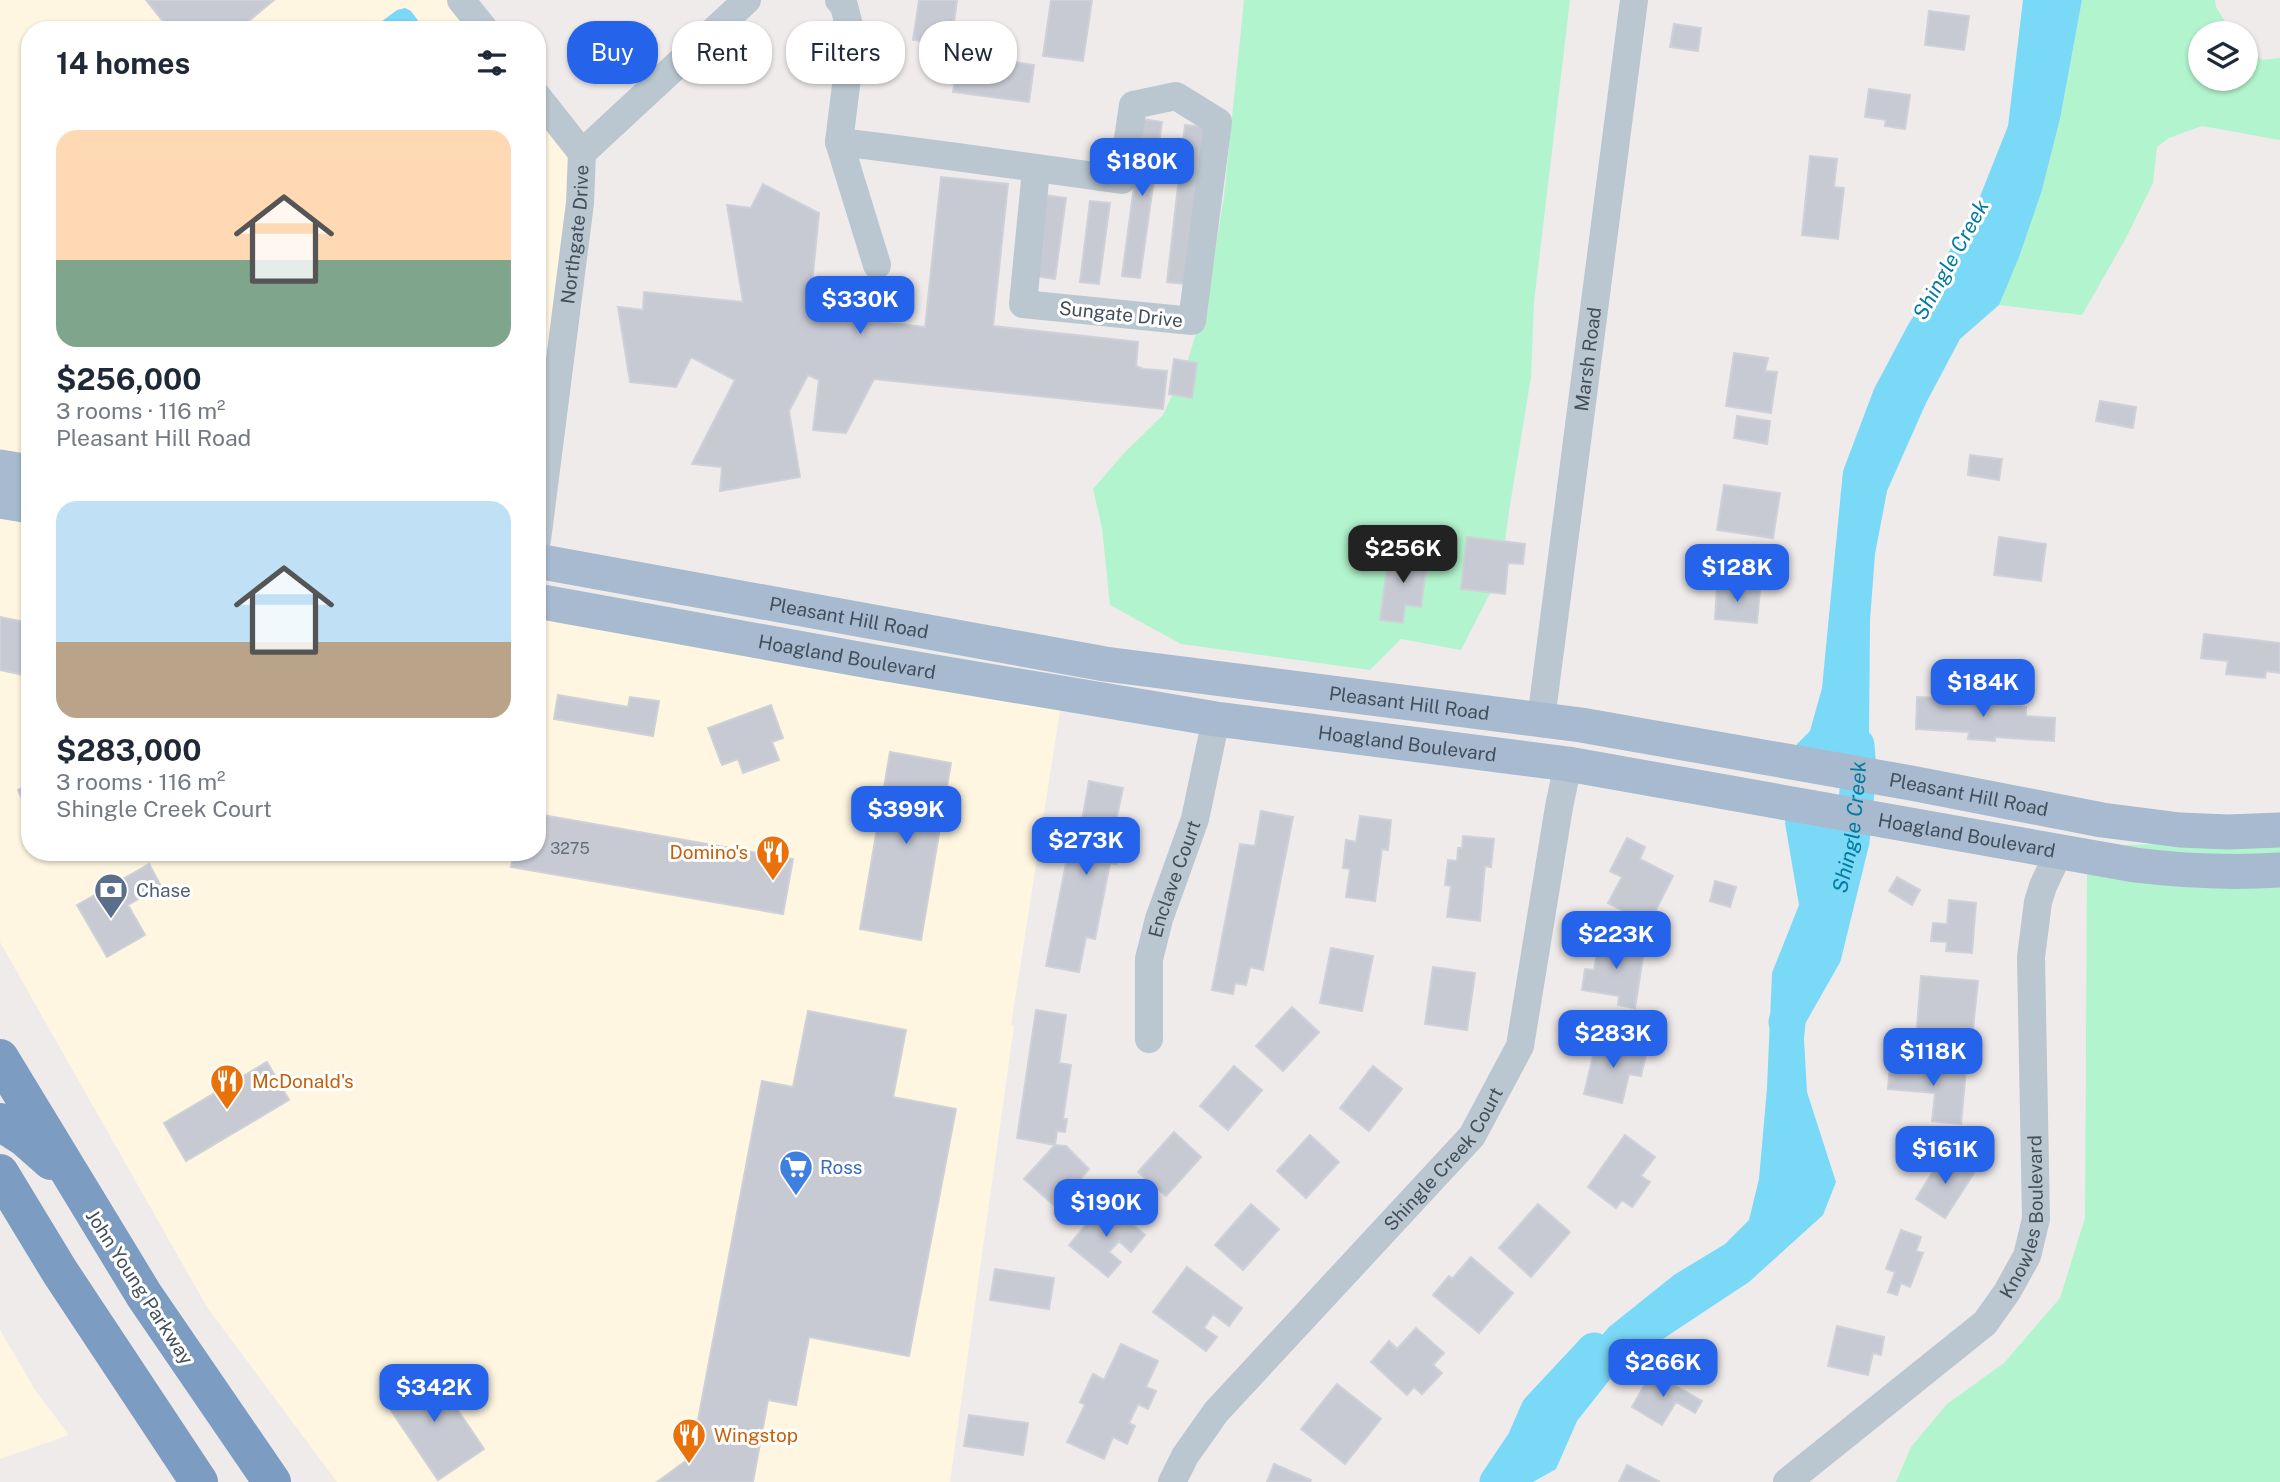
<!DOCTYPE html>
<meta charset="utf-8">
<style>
body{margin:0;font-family:"Public Sans",sans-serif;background:#f2f2f3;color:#1f2937;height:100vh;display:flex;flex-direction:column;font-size:26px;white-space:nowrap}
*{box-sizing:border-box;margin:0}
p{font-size:23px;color:#747a83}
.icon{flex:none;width:38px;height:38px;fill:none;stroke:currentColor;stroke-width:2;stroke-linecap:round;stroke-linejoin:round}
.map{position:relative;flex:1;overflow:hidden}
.sheet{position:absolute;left:21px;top:21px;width:525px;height:840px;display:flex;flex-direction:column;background:#fff;border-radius:28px;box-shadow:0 2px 5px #0004}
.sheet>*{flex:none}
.banner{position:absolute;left:567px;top:21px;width:665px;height:63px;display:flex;gap:14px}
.buttons{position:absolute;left:2188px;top:21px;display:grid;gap:14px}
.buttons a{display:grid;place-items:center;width:70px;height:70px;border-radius:50%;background:#fff;box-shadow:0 2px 5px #0004;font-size:35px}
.price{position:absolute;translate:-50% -60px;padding:0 16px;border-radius:14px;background:#2563eb;color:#fff;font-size:23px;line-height:46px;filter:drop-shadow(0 2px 4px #0008)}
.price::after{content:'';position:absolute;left:50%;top:42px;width:21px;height:16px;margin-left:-10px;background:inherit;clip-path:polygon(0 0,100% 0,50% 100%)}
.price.on{background:#222;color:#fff}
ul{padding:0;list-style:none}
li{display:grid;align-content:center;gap:14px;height:371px;padding:0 35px}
li span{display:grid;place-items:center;height:217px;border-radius:21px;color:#555}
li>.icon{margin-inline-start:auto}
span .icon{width:126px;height:126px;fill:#fffc;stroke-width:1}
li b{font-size:30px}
h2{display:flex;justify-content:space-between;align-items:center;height:84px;padding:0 35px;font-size:30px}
.pill{padding:0 24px;border-radius:28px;background:#fff;box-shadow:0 2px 5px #0004;font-size:24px;line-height:63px}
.pill.on{background:#2563eb;color:#fff}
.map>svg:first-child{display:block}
.commercial{fill:#fef6e0}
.green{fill:#b2f4cd}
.water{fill:#7ad9f6}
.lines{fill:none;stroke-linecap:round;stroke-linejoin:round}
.river{stroke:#7ad9f6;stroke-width:35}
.building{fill:#c7cad3;stroke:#cfd1d9;stroke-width:2}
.minor{stroke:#bac6d0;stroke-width:28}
.major{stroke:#a7bacf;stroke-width:35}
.highway{stroke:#7c9cc2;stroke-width:38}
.labels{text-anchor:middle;stroke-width:6;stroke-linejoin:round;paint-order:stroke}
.number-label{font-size:16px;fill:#636e79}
.street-label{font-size:19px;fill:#424f5b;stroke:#fff}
.food-label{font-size:19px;fill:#c56008;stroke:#fff;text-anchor:start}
.service-label{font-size:19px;fill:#4e5e75;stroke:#fff;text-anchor:start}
.shop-label{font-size:19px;fill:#366cbe;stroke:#fff;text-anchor:start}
.water-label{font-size:21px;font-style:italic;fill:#027ba0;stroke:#fff}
</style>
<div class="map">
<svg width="2280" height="1482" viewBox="0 0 2280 1482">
<rect width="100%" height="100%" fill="#efebeb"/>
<path class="commercial" d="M0,0h452l23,30h-445v432l-30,-6z
M537,110l40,51 -40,287z
M0,511l30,6v335h507v-240l524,92 -50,321 3,1 -64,456h-613l-130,-175 -207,-365z
M0,1330l35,60 34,45 -69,24z"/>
<path class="green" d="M1244,0h326l-36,302 -3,75 -22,134 -8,61 -40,78 -60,-11 -31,31 -189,-26 -71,-39 -8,-77 -9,-39 32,-37 38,-37 24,-52 22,-73 15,-94z
M2082,0h133l1,7 16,26h-32v46h45v-33l17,14 18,-2v82l-78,-14 -33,12 -12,9 -4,36 -27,55 -44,77 -83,-10 43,-115 18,-71z
M2280,840v19l-181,-13z
M2087,867l193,13v602h-384l15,-35 36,-43 57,-41 56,-65 25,-80z"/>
<path class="water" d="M2023,0h59l-22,119 -18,71 -23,67 -20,48 -39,34 -34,64 -39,88 -12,63 -5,66 -1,115 -5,29 -68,-12 1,-8 13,-13 12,-43 21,-217 31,-82 34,-64 23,-37 8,-19 40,-70 29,-73z
M405,8l6,3 14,19h-55l27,-20z
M1787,814l65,12 -27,76 -16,82 -5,55 3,53 29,90 -13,33 -74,67 -130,86 -42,53 -21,48 -23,13h-53l45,-45 40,-59 44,-51 65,-52 51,-31 24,-24 10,-41 8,-91 5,-115 27,-68 -14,-82z"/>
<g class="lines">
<g class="river">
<path id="s1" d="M1786,1022l38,-67 28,-114 7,-70 -2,-26"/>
<path d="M1497,1482l27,-40 14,-32 56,-60"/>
</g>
</g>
<path class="building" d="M146,0h128l-36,30h-68z
M919,0h38l-6,45 -38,-5z
M1051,0h41l-9,61 -40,-5z
M1929,11l40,5 -5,34 -39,-5z
M1674,24l27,4 -3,23 -28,-4z
M618,43l13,16 -24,20 -13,-15z
M959,54l75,11 -5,37 -76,-10z
M1869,89l41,6 -5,34 -20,-3 1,-6 -21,-3z
M1143,119l19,3 -22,156 -18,-2z
M1185,125l20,2 -19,157 -19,-2z
M1810,156l27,3 -3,28 10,1 -6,51 -36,-4z
M941,177l67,7 -15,142 145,16 -2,24 7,3 24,2 -4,38 -289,-30 -28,54 -33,-3 6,-50 -11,-5 -19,36 11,66 -80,14 2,-24 -30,-3 43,-84 -44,-23 -15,30 -46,-5 -12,-75 25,3 1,-18 99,10 -16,-97 24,3 12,-24 56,29 -10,101 116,13z
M1046,195l20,3 -11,81 -20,-3z
M1090,201l20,2 -11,81 -19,-2z
M1734,353l34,5 -3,13 12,1 -6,41 -45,-7z
M1174,359l23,4 -5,35 -23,-4z
M2100,401l36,6 -3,21 -37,-7z
M1737,416l33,5 -3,23 -33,-6z
M1970,455l32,4 -3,21 -31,-5z
M1724,485l56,8 -7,45 -56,-8z
M1467,537l58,7 -2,20 -15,-1 -3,31 -44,-5z
M1999,537l47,7 -5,37 -47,-6z
M1403,551l25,3 -7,53 -16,-2 -2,18 -23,-3 9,-66 13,2z
M1717,585l43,4 -3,34 -42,-4z
M0,617l30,6v22l-6,30 -24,-5z
M2204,634l76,9v30l-14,-2 -1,7 -39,-4 2,-13 -27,-3z
M1967,691l28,2 -1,12 32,2v9l29,2 -1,23 -59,-4v4l-27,-2 1,-7 -53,-3 1,-32 24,1v6l26,1z
M558,695l70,12 2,-10 29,4 -6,35 -99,-17z
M771,705l12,33 -11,4 7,18 -36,13 -5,-14 -16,6 -14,-37z
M890,752l61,11 -30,177 -61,-11z
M1089,781l34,7 -7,33 8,2 -8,41 -6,-1 -15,76 -9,-2 -7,35 -33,-6 22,-113 8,1z
M30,784v31l-12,-25z
M1261,811l32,6 -30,153 -13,-3 -4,18 -11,-2 -2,11 -21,-4 28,-146 15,2z
M537,814l256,45 -10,55 -272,-47 3,-15h23z
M1360,816l31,4 -3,30 -6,-1 -7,52 -29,-4 4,-28 -7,-1 3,-28 10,2z
M1463,836l31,3 -3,28 -6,-1 -5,55 -33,-4 4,-31 -6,-1 3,-25 9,1 1,-13h4z
M1627,838l18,9 -5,12 33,17 -24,48 -41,-21 14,-26 -12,-6z
M149,864l12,22 -33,19 17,30 -38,22 -30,-52z
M1897,877l23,13 -8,15 -23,-14z
M1715,881l21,6 -6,20 -20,-6z
M1949,900l27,3 -4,50 -26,-2 1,-9 -16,-1 2,-18 14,1z
M1600,937l45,7 -10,64 -17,-3 1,-9 -37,-6 3,-21 9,1z
M1331,948l42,8 -11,55 -42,-8z
M1433,967l42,6 -8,57 -42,-6z
M1921,976l57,5 -5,48 -11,-1 -1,15 -45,-4z
M1292,1007l27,25 -36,39 -27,-25z
M1036,1010l30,5 -7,48 12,2 -8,54h4l-2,13 -8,-1 -2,14 -38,-7z
M808,1011l98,19 -13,67 63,12 -47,247 -100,-19 -13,68 -28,-5 -15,82h-96l34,-25 71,-376 31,6z
M1597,1039l50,11 -6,26 -12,-2 -7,29 -38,-9z
M267,1062l22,38 -103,61 -22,-38z
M1890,1063l76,7 -5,54 -29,-3 3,-28 -47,-4z
M1234,1066l28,24 -34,40 -28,-24z
M1373,1066l29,23 -33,42 -29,-23z
M1174,1132l27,25 -35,39 -28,-24z
M1310,1135l29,27 -33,36 -29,-27z
M1625,1135l30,22 -14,19 9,6 -18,25 -10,-7 -6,8 -28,-21z
M1055,1145l11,1 23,23 -33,38 -32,-28z
M1944,1154l30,19 -29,45 -29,-19z
M1105,1202l40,33 -14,17 -12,-11 -10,11 12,10 -13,15 -39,-32z
M1251,1204l28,25 -36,41 -28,-25z
M1538,1204l32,28 -39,45 -32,-29z
M1901,1230l20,7 -5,14 7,2 -13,34 -9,-4 -4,12 -9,-3 7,-20 -9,-3z
M1471,1257l42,36 -34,40 -46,-38 16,-19 3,3z
M1187,1267l55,41 -13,18 -16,-12 -9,14 13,9 -11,14 -53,-39z
M995,1269l59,9 -5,31 -59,-9z
M1837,1326l47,11 -3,18 -8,-2 -5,22 -40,-9z
M1416,1328l28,25 -11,12 9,8 -20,21 -8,-7 -7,8 -36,-33 18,-21 8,8z
M1121,1344l37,17 -12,26 10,4 -8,18 -10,-5 -9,19 6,3 -8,18 -14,-7 -9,22 -37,-17 18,-37 -5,-3 13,-28 11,6z
M430,1369l54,80 -46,31 -54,-80z
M1652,1372l50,29 -7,12 -19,-11 -14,23 -30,-18z
M1337,1384l44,35 -36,45 -44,-35z
M969,1415l59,8 -5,32 -59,-9z
M1274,1464l37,16 -1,2h-43z
M1627,1465l33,17h-41z"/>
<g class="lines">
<g class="minor">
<path d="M461,0l24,30"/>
<path d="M839,0l5,6 8,31 -13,105 38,123"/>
<path d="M537,96l45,57"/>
<path d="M839,142c95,11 189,25 283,38l11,-75 43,-9 42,26 -26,199 -169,-17 13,-134"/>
<path id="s2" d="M537,540l43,-337 2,-50 165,-153"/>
<path id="s3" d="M1541,720l93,-720"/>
<path id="s4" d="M1149,1039v-80l10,-40 36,-100 21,-100"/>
<path id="s5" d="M1172,1482l13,-26 31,-44 256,-276 48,-90 39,-239 9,-43"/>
<path id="s6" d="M1787,1482l198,-159 22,-31 20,-36 9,-37 -5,-262 7,-55 5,-16 16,-34"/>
</g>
<g class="major">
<path d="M0,467l30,5"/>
<path d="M0,501l30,5"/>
<path id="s7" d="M537,561l568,103 476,61 330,58 191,37 78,10 48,2 52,-2"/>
<path id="s8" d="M537,601l338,61 341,57 352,45 567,101c48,6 97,8 145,5"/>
</g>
<path class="highway" d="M0,1058l144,237 128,187
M0,1122l25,16 26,23
M0,1173l60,99 139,210"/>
</g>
<defs>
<g id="restaurant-pin" transform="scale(1.75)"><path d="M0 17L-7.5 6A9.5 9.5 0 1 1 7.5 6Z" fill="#e8710a" stroke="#fff"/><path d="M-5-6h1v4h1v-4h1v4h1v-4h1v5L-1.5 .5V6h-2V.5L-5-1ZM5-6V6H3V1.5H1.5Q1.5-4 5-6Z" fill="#fff"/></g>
<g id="bank-pin" transform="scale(1.75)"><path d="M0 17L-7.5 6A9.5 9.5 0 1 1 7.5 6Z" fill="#5c6f8a" stroke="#fff"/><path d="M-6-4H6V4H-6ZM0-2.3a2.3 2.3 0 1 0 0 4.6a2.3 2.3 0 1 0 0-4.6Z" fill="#fff"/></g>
<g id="supermarket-pin" transform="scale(1.75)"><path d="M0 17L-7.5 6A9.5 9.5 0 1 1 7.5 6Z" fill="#3f7fe0" stroke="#fff"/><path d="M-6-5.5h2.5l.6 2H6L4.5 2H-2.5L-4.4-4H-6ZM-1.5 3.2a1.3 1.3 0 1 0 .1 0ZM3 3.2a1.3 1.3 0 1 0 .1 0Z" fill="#fff"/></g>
</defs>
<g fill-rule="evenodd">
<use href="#restaurant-pin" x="773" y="852"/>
<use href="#bank-pin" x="111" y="890"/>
<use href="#restaurant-pin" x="227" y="1081"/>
<use href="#supermarket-pin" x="796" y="1167"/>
<use href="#restaurant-pin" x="689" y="1435"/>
</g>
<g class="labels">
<g class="number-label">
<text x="570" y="854">3275</text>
</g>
<g class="street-label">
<text dy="7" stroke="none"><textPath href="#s2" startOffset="308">Northgate Drive</textPath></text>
<text transform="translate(1121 314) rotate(6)" y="7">Sungate Drive</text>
<text dy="7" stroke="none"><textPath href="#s3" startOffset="364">Marsh Road</textPath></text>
<text dy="7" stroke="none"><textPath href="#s7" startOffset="317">Pleasant Hill Road</textPath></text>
<text dy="7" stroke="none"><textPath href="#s8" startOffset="315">Hoagland Boulevard</textPath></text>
<text dy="7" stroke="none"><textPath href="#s7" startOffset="884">Pleasant Hill Road</textPath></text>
<text dy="7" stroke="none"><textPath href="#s8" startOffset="882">Hoagland Boulevard</textPath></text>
<text dy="7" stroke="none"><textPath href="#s7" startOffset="1451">Pleasant Hill Road</textPath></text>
<text dy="7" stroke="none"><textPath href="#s8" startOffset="1449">Hoagland Boulevard</textPath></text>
<text dy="7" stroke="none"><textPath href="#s4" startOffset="164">Enclave Court</textPath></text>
<text dy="7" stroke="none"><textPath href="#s5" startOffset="424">Shingle Creek Court</textPath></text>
<text dy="7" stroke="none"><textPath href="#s6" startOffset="371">Knowles Boulevard</textPath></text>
<text transform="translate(140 1287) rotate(57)" y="7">John Young Parkway</text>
</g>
<g class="food-label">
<text x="748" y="859" text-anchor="end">Domino's</text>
<text x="252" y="1088">McDonald's</text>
<text x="714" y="1442">Wingstop</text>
</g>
<g class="service-label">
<text x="136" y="897">Chase</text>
</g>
<g class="shop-label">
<text x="820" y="1174">Ross</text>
</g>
<g class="water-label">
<text transform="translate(1951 260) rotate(-61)" y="7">Shingle Creek</text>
<text dy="7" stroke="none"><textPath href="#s1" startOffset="208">Shingle Creek</textPath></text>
</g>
</g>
</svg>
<div class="buttons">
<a><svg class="icon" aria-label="layers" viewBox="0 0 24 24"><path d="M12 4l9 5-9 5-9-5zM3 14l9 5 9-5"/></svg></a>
</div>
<b class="price" style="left:1142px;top:198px">$180K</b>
<b class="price" style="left:860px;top:336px">$330K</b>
<b class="price on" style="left:1403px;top:585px">$256K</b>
<b class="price" style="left:1737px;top:604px">$128K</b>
<b class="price" style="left:1983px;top:719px">$184K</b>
<b class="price" style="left:906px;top:846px">$399K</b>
<b class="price" style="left:1086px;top:877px">$273K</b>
<b class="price" style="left:1616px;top:971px">$223K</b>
<b class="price" style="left:1613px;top:1070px">$283K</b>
<b class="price" style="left:1933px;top:1088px">$118K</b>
<b class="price" style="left:1945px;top:1186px">$161K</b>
<b class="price" style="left:1106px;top:1239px">$190K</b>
<b class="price" style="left:1663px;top:1399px">$266K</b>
<b class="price" style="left:434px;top:1424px">$342K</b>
<div class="banner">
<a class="pill on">Buy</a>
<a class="pill">Rent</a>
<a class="pill">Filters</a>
<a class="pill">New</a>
</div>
<section class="sheet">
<h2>14 homes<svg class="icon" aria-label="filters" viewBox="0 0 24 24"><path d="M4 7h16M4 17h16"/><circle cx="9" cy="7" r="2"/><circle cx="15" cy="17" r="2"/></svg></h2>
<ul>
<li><span style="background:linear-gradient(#ffd9b3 60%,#7fa58c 0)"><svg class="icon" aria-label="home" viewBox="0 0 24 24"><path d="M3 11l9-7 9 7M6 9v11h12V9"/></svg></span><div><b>$256,000</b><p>3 rooms · 116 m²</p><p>Pleasant Hill Road</p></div></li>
<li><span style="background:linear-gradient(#bfe0f5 65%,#b9a48a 0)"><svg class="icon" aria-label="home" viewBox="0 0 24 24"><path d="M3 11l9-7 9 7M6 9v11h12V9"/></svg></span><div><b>$283,000</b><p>3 rooms · 116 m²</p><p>Shingle Creek Court</p></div></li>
</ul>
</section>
</div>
